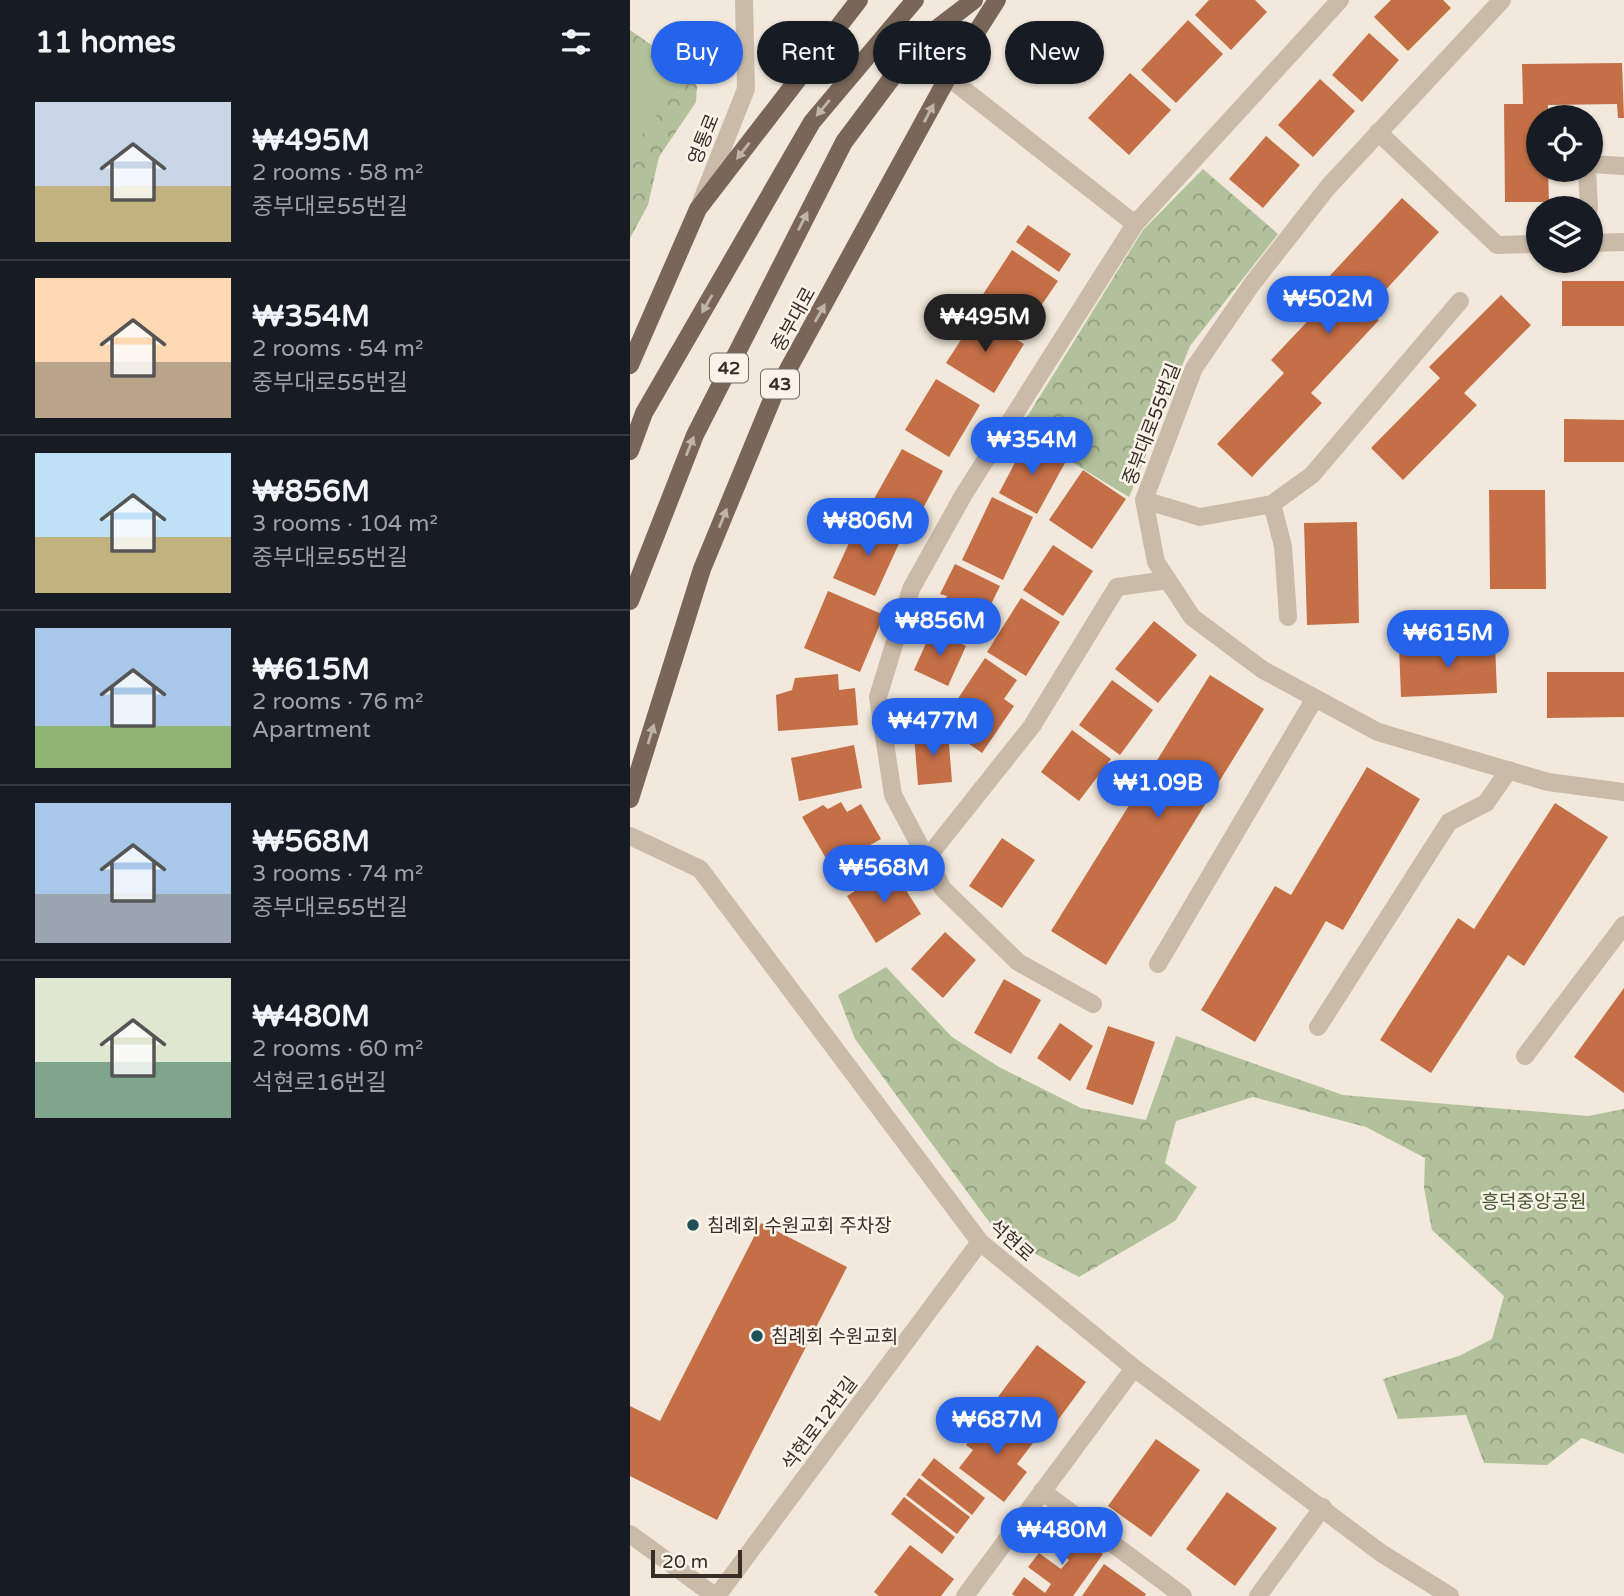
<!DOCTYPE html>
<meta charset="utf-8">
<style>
body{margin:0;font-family:"Varela Round","Noto Sans KR",sans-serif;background:#20242c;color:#f1f3f6;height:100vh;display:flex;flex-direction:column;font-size:26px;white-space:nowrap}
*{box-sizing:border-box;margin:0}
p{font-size:23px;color:#9ea1a6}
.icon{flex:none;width:38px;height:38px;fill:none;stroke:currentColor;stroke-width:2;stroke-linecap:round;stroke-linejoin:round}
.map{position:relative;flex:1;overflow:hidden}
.details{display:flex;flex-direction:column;background:#171b24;width:630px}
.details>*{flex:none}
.banner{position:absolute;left:21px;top:21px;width:665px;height:63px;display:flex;gap:14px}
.controls{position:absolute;left:896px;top:105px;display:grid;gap:14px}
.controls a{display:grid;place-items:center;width:77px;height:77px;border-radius:50%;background:#171b24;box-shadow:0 2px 5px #0004;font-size:35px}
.scale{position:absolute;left:21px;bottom:18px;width:91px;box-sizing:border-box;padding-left:7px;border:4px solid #372e28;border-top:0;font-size:19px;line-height:24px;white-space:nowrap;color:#372e28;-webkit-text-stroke:5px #f9f3e9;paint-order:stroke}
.price{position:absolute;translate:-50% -60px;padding:0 16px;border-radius:24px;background:#2563eb;color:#fff;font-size:23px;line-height:46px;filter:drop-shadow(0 2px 4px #0008)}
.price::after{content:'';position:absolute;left:50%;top:42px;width:21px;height:16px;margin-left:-10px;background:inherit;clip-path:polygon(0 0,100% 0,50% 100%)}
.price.on{background:#222;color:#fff}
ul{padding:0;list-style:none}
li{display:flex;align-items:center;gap:21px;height:175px;padding:0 35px}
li+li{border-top:2px solid #363941}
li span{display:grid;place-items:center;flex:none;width:196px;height:140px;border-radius:0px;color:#555}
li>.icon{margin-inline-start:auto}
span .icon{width:84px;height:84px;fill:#fffc;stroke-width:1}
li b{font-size:30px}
h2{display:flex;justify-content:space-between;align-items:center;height:84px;padding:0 35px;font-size:30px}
.chip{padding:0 24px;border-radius:32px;background:#171b24;box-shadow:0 2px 5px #0004;font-size:24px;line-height:63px}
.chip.on{background:#2563eb;color:#fff}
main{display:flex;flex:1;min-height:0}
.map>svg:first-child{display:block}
.park{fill:url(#park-crowns)}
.garden{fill:#b2c19c}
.building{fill:#c56f47}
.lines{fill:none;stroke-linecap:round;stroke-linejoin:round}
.minor{stroke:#cabaa8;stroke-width:18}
.major{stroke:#796659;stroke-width:18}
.oneway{fill:#bfb4a8}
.poi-dot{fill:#1e5058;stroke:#f9f3e9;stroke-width:2.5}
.labels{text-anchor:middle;stroke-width:5;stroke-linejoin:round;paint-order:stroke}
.shield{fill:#f9f3e9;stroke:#716962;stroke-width:2}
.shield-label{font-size:18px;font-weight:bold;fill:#372e28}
.street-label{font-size:19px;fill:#372e28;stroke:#f9f3e9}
.park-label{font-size:19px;fill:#43552c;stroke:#f9f3e9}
.poi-label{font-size:19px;fill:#372e28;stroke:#f9f3e9;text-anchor:start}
</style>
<main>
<section class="details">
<h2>11 homes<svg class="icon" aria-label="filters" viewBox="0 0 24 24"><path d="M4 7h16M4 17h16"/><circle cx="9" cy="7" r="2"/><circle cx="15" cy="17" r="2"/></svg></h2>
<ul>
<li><span style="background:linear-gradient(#c9d6e8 60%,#c2b280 0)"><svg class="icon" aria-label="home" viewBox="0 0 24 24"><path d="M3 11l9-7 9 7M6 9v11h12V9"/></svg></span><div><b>₩495M</b><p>2 rooms · 58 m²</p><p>중부대로55번길</p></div></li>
<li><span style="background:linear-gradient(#ffd9b3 60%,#b9a48a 0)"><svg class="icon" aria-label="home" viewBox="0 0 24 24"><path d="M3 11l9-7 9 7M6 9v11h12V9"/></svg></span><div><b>₩354M</b><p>2 rooms · 54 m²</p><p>중부대로55번길</p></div></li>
<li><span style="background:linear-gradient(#bfe0f5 60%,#c2b280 0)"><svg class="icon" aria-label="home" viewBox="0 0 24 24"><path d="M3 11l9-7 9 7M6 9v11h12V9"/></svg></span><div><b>₩856M</b><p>3 rooms · 104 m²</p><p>중부대로55번길</p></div></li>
<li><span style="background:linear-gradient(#a9c7e8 70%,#8fb573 0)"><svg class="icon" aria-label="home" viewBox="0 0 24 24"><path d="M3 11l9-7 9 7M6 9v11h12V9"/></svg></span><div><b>₩615M</b><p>2 rooms · 76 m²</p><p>Apartment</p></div></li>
<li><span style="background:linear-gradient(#a9c7e8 65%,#9aa5b1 0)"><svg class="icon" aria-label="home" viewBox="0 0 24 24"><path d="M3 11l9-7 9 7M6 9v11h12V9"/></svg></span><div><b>₩568M</b><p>3 rooms · 74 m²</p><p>중부대로55번길</p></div></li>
<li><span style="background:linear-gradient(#dfe7d0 60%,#7fa58c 0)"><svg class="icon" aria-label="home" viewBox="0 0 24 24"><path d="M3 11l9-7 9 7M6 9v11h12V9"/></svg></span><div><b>₩480M</b><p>2 rooms · 60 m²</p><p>석현로16번길</p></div></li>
</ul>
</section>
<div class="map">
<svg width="994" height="1596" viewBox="0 0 994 1596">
<defs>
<pattern id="park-crowns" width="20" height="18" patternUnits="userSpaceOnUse" patternTransform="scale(1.75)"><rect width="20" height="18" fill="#b2c19c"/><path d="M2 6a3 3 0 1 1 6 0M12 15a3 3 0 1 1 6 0" fill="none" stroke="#929d7f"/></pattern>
</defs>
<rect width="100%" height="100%" fill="#f2e9dc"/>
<path class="park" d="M0,30l60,42 7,15 -1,15 -37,55 -11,48 -18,33z
M573,169l75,65 -88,112 -61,151 -110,-67 124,-200z
M256,967l66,70 47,30 82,41 65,12 30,-84 167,59 245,21 36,-7v345l-42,-16 -35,27 -63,-2 -18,-48 -68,4 -15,-40 76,-23 33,-17 12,-43 -72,-66 -8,-42 1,-30 -59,-31 -113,-30 -77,24 -11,42 32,24 -22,34 -96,56 -81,-43 -143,-195 -17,-44z"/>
<path class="garden" d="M0,58l45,33 -45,59z"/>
<path class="building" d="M579,0h46l12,12 -36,38 -36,-35z
M761,0h52l8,8 -43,43 -34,-34z
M558,20l35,34 -47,49 -35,-33z
M739,33l30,27 -37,42 -30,-27z
M992,63l2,55h-6l-1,-14 -69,1v12h-10v53h10l1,32h-44l-1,-98h19l-1,-40z
M500,73l41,37 -42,45 -41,-37z
M690,79l35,32 -42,46 -35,-32z
M636,136l34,29 -37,43 -34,-29z
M772,198l37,34 -71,77 11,11 -68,73 11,10 -70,74 -35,-33 67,-71 -13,-13 65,-69 -11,-10z
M398,225l43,29 -12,18 -43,-30z
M382,250l46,31 -35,51 -45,-30z
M932,281h62v45h-62z
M871,295l30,30 -67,68 13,12 -74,75 -32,-32 69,-70 -11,-11z
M347,315l47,29 -30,49 -48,-30z
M306,379l44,26 -31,52 -44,-27z
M934,419l60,1v42h-60z
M397,440l39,21 -29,53 -38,-21z
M272,449l41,22 -31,58 -42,-23z
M453,470l43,29 -34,50 -43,-29z
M859,490h56l1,99h-56z
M362,497l41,20 -30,63 -41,-20z
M230,519l42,18 -27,59 -42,-18z
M727,522l2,101 -52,2 -3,-102z
M423,545l40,26 -30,45 -40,-26z
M325,564l45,22 -28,57 -31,-15 6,-11 -8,-4 8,-17 -7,-2z
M198,591l56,24 -24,57 -56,-24z
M391,598l39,24 -34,54 -39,-24z
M524,621l43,34 -39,48 -43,-34z
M302,630l34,16 -18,40 -34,-16z
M865,643l2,50 -96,4 -2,-51z
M355,658l32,22 -13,19 10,7 -32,47 -26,-18 11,-16 -16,-10z
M917,672h77v45l-77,1z
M208,674l1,16 16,-2 3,37 -80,6 -2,-36 16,-5 3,-12z
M580,675l54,34 -158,256 -55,-34z
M482,680l41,30 -33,45 -41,-30z
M442,730l39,29 -32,42 -38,-29z
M318,732l4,50 -34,3 -4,-50z
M224,745l8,43 -63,13 -8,-43z
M737,767l53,32 -77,131 -17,-9 -71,121 -54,-32 74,-124 16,9z
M211,802l6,10 14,-8 20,35 -50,28 -29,-50 21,-12 5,4z
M925,803l53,34 -84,129 -16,-11 -77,118 -51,-33 78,-122 16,11z
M372,838l33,22 -33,48 -33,-22z
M262,868l29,46 -45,29 -29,-47z
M315,932l31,28 -33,38 -32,-29z
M374,979l37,21 -30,54 -37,-21z
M994,988v105l-50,-36z
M430,1023l33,23 -23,35 -33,-23z
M478,1026l47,16 -22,63 -47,-16z
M131,1223l86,44 -130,253 -87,-44v-70l30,15z
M407,1345l49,37 -42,57 -49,-38z
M361,1411l42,32 -16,21 10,8 -23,30 -45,-34 14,-18 -7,-5z
M526,1439l44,31 -49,67 -43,-31z
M304,1458l51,40 -13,17 -51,-40z
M289,1478l51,39 -13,17 -51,-39z
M597,1492l50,36 -42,58 -49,-37z
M274,1497l51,40 -13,17 -51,-40z
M433,1525l40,29 -30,42h-58l-3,-2 12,-17 21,16 6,-9 -23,-17 11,-14 22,16 8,-9 -21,-15z
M280,1545l44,34 -13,17h-62l-5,-4z
M474,1564l42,30 -1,2h-63z"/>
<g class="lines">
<path class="minor" d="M872,0l-174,187 -76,97 -58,84 -50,132 12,62 36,55 71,53 115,62 170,50 76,10
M318,77l187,147
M748,132l119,113 41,-1
M961,164l33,2
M957,170l2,38
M71,202l45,-113 -2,-89
M961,243l33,-1
M514,500l56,17 72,-13 40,-29 148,-174
M642,504l11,42 5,71
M0,836l70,33 280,373 154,126 247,185 69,43
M297,858l105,-132 85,-139 51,-7
M528,964l157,-266
M463,1004l-75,-42 -75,-73 -50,-94 -15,-98 33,-108 53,-95 171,-270 205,-224
M688,1027l131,-205 37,-19 23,-33
M895,1056l99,-131
M412,1491l141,105
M0,1534l85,62
M87,1596l263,-354
M335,1596l169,-228
M628,1596l65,-89"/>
<path class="major" d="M0,365l68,-156 161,-209
M0,451l14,-38 168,-291 103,-122
M0,601l65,-166 149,-293 74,-99 56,-43
M0,799l72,-230 71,-172 175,-320 49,-77"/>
</g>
<defs><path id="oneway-solid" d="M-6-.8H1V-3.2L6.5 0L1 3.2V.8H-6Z" transform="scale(1.75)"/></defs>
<g class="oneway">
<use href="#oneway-solid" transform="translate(193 108) rotate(130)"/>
<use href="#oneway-solid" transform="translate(299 113) rotate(-62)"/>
<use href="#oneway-solid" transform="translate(113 151) rotate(128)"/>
<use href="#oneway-solid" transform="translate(173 221) rotate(-63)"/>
<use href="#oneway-solid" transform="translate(77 304) rotate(120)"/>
<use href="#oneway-solid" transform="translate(190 313) rotate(-61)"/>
<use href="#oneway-solid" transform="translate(60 446) rotate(-69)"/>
<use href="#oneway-solid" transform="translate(93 518) rotate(-68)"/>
<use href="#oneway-solid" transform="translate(21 734) rotate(-73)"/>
</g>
<g class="poi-dot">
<circle cx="63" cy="1225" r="7"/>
<circle cx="127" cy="1336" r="7"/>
</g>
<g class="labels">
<g class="shield">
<rect x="80" y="353.5" width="38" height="29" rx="5"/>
<rect x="131" y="369.5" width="38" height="29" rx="5"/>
</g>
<g class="shield-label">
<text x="99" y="374">42</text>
<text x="150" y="390">43</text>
</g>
<g class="street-label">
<text transform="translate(73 139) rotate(-68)" y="7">영통로</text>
<text transform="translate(163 319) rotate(-61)" y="7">중부대로</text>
<text transform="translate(521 424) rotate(-69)" y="7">중부대로55번길</text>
<text transform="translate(382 1240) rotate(42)" y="7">석현로</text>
<text transform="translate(189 1423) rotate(-53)" y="7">석현로12번길</text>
</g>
<g class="park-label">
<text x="904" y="1208">흥덕중앙공원</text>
</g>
<g class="poi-label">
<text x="77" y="1232">침례회 수원교회 주차장</text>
<text x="141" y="1343">침례회 수원교회</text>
</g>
</g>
</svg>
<div class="controls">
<a><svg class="icon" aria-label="locate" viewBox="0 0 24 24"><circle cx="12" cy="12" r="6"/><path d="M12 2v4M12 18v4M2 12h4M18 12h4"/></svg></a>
<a><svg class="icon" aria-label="layers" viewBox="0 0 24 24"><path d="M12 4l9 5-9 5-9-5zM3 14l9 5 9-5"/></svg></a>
</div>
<div class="scale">20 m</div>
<b class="price" style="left:698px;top:336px">₩502M</b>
<b class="price on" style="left:355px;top:354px">₩495M</b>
<b class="price" style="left:402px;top:477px">₩354M</b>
<b class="price" style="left:238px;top:558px">₩806M</b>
<b class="price" style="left:310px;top:658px">₩856M</b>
<b class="price" style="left:818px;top:670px">₩615M</b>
<b class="price" style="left:303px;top:758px">₩477M</b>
<b class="price" style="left:528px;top:820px">₩1.09B</b>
<b class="price" style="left:254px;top:905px">₩568M</b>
<b class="price" style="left:367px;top:1457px">₩687M</b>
<b class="price" style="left:432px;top:1567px">₩480M</b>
<div class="banner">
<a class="chip on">Buy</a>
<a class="chip">Rent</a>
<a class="chip">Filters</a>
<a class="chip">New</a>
</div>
</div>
</main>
